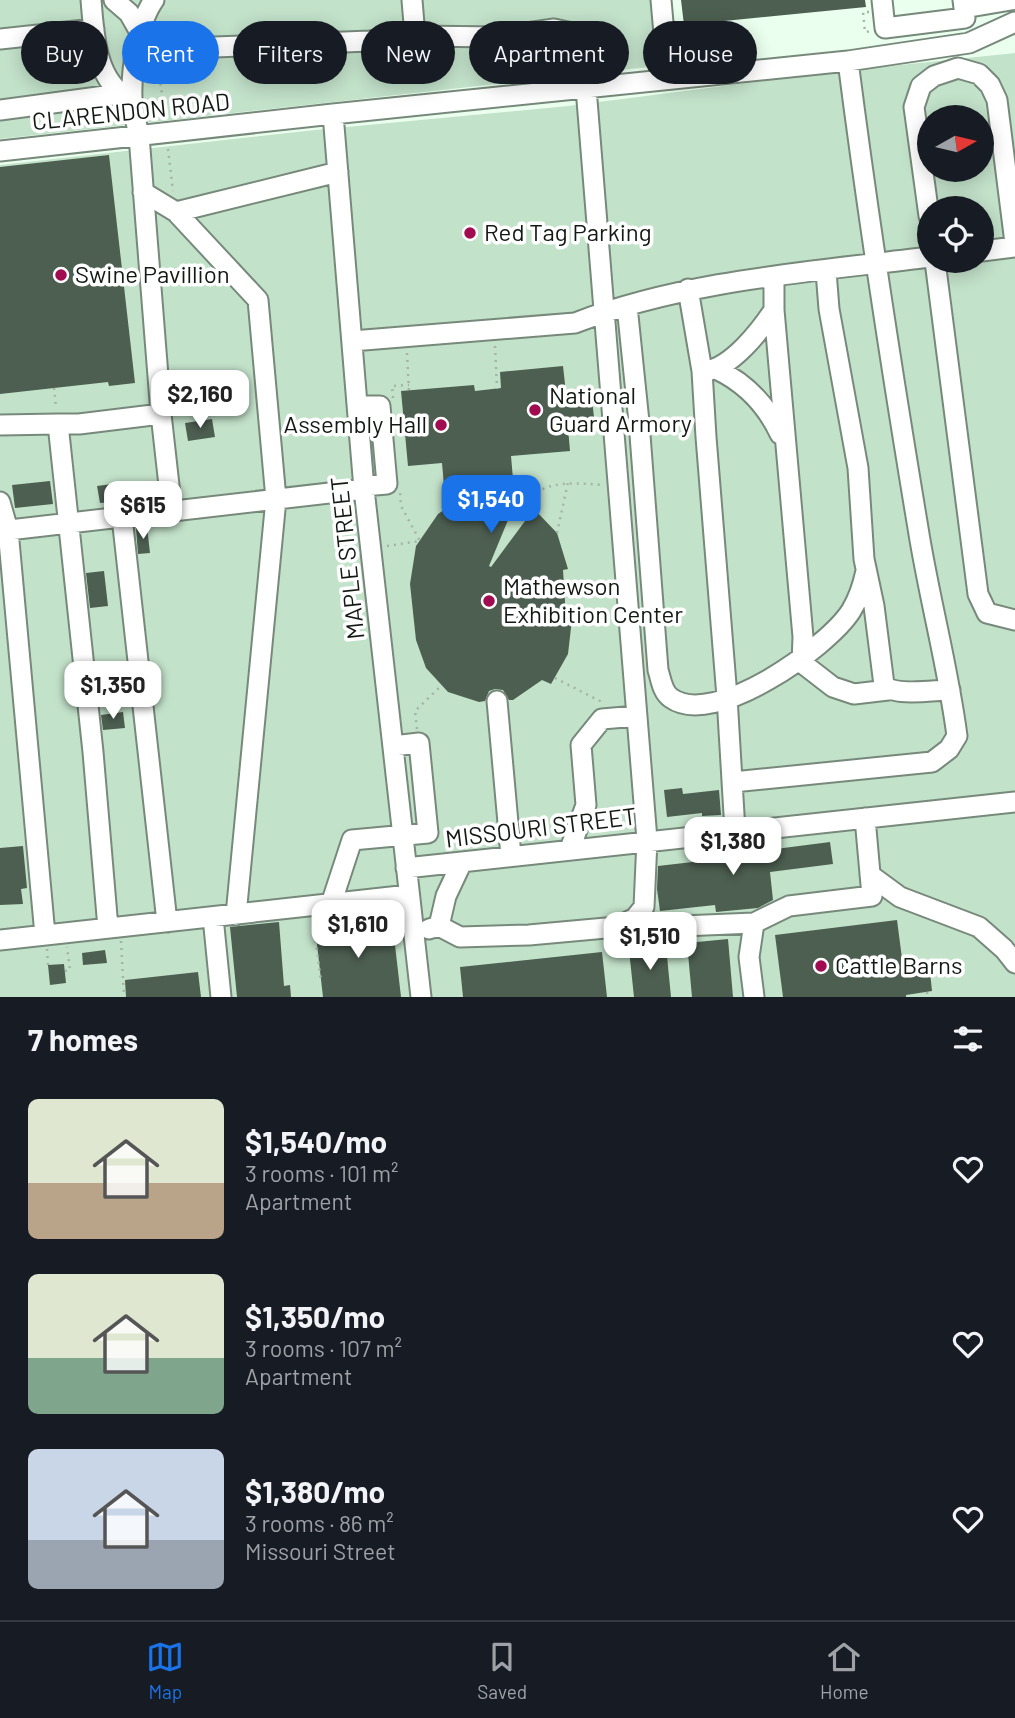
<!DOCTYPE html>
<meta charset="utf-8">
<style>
body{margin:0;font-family:Barlow,sans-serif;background:#242831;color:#f1f3f6;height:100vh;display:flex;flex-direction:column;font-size:26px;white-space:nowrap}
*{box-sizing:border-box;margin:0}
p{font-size:23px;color:#9ea1a6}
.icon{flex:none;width:38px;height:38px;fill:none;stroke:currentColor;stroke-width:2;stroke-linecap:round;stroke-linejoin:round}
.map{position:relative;height:997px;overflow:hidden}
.sheet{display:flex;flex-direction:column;background:#171b24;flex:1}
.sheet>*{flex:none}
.top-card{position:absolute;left:21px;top:21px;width:973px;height:63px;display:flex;gap:14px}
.needle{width:46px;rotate:82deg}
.tools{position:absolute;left:917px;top:105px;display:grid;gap:14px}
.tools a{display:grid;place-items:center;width:77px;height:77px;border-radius:50%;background:#171b24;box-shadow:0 4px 18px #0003;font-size:35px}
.price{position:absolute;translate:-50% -60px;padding:0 16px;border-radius:14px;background:#fff;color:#222;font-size:23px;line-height:46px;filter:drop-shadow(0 2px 4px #0008)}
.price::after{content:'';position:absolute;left:50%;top:42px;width:21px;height:16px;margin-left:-10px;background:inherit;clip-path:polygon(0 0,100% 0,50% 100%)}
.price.current{background:#1a73e8;color:#fff}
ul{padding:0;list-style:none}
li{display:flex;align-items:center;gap:21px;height:175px;padding:0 28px}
li span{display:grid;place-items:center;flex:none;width:196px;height:140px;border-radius:10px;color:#555}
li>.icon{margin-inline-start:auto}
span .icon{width:84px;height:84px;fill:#fffc;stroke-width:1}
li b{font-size:30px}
h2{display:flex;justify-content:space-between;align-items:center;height:84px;padding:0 28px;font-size:30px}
.pill{padding:0 24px;border-radius:32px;background:#171b24;box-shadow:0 4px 18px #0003;font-size:24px;line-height:63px}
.pill.current{background:#1a73e8;color:#fff}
.dock{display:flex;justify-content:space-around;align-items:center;height:98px;border-top:2px solid #363941;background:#171b24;font-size:19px;color:#9ea1a6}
.dock a{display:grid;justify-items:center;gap:4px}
.dock .current{color:#1a73e8}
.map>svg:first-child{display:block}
.green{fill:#c3e2ca;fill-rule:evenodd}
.building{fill:#4d5f51}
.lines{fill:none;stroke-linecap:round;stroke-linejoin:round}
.minor-casing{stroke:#77897b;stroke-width:23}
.path{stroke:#a3b4a6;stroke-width:2.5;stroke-dasharray:2 5;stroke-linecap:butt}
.minor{stroke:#fff;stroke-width:19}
.poi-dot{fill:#a10c51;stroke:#fff;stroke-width:2.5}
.labels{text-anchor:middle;stroke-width:7;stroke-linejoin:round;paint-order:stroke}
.street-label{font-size:24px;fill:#121913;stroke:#fff}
.poi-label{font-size:24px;fill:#121913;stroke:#fff;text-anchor:start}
</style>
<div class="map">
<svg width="1015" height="997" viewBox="0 0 1015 997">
<rect width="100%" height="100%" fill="#eaffee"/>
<path class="green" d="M0,0h652l6,66 -658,73z
M1015,53v944h-1015v-832l315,-35 253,-24 265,-34zM929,117h53v53h-53zM929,208h53v53h-53z"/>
<path class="building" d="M681,0h184l1,7 -182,18z
M109,155l26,228 -26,3 -1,-4 -108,12v-227z
M563,366l3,27 25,-2 4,35 -27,2 2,23 -59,5 2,23 -14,1 1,23 13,5 -24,58 2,1 43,-58 23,24 11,36 -5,1 3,48 6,1 -4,35 -17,30 -9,-4 -29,20h-4l-6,-10 -8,-1 -6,2 -4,10 -6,1 -31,-10 -22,-24 -10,-28 -6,-56 6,-38 22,-32 46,-32 -40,4 -2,-23 -34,3 -7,-75 73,-6 1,6 26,-3 -1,-16z
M212,419l3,18 -27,4 -3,-18z
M50,481l3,23 -38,4 -3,-23z
M120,483l2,18 -22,2 -3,-17z
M147,527l3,26 -12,1 -2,-26z
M104,571l4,35 -18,2 -4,-35z
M123,712l2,16 -22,2 -2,-15z
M682,788l1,6 36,-4 2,25 -19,1v-3l-35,4 -3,-27z
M830,842l3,22 -63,8 3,28 -15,8 -42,4 -1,-7 -55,6 -3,-22 1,-23 52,-6 -1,-9 28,-4 1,7z
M23,846l4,42 -6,1 2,15 -23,1v-57z
M392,919l9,78h-78l-8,-70z
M897,920l6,46 26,-3 3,28 -26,4v2h-123l-8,-62z
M279,922l5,64 6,-1 1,12h-54l-7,-70z
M728,939l5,58h-41l-5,-54z
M666,946l5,51h-37l-5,-47z
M105,950l2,13 -24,2 -1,-12z
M602,952l5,45h-144l-3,-30z
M64,964l2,19 -16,2 -2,-20z
M198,972l3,25h-75l-1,-17z"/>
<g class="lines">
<g class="minor-casing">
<path id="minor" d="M91,0c3,34 4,80 38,99
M114,0l15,13 12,21
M154,0c-16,22 -23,70 -22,98 0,12 5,26 7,38l22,278 11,98
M412,0l3,36 84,1 55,-8 27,6 5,11v42l61,752 -3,67 -9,11 -18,9 -88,8 -69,2 -21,-11
M661,0l7,79
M882,0l3,28 80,-10
M963,0l1,8 47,-8
M0,39l94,-10
M214,47l156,-6 45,-5
M0,110l120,-16
M333,114l31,375 57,508
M0,151l333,-37 515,-53 121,-18 46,-21
M143,192l33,20 82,88 18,199 -40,416
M176,212l162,-40
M929,216l-15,-109 7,-21 13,-10 24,-8 21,6 11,11 7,15 18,143
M982,251l33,-4
M935,261l43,333 9,19 28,7
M826,271l3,38 29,159 6,91 10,47 10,79c11,12 50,5 66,5
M774,277v33l29,327 -1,26 31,24 21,7 34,-4
M688,289l14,82 4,66 21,260 8,134
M627,306l12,116 19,248c3,9 4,22 13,28 43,31 157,-51 180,-87 8,-13 12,-26 15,-40
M352,341l223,-18c112,-43 236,-51 354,-66
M716,369c30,14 50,35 64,65
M706,371c26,-4 54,-40 68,-61
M358,406h22l7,78 -23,2
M58,424h21l82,-10
M0,425l58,-1 35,328 15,176
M0,502l8,28 37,405
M122,517l45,405
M0,531l364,-42
M497,701l14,155
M733,782l199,-20 17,-13 8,-13c-9,-70 -28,-138 -39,-208 -26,-156 -50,-311 -70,-467
M570,849l16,-44 -5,-60 21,-26 35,-3
M406,868l609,-66
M870,875l30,22 79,30 25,22 11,14
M331,904l21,-64 76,-7 -9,-90 -26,3
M213,917l8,80
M635,918l23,9 96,-4
M429,929l10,-3 7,-30 16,-34
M0,940l409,-45
M754,997l-5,-40 5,-34 35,-17 83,-10 -7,-78"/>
</g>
<path class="path" d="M869,12h-6l2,20 6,-1
M154,42l8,52
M168,149l5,42
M495,346l2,43
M407,353l2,38
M54,388l2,19
M393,398l-1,-12 17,-1
M514,519c21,-40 50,-37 90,-34
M557,533l11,-51
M387,546l33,-5 -19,-35 -1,-14
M555,678l45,23v4
M417,729l-2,-18 27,-26
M313,920l8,61
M121,941l3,56
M47,949l1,16
M65,971l5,-1 -3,-23
M927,992v5"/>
<use href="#minor" class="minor"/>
</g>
<g class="poi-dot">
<circle cx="470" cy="233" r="7"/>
<circle cx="61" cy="275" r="7"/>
<circle cx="535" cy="410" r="7"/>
<circle cx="441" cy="425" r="7"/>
<circle cx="489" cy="601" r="7"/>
<circle cx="821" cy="966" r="7"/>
</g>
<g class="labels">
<g class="street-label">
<text transform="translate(131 112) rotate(-6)" y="8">CLARENDON ROAD</text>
<text transform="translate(348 558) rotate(-96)" y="8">MAPLE STREET</text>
<text transform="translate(541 828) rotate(-7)" y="8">MISSOURI STREET</text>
</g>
<g class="poi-label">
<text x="484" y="241">Red Tag Parking</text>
<text x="75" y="283">Swine Pavillion</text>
<text x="549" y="404">National<tspan x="549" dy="28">Guard Armory</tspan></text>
<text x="427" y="433" text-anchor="end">Assembly Hall</text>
<text x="503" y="595">Mathewson<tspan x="503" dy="28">Exhibition Center</tspan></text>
<text x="835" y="974">Cattle Barns</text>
</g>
</g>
</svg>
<div class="tools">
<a><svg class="needle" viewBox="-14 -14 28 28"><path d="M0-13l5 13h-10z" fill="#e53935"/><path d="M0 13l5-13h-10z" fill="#9ea1a6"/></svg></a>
<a><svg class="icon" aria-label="locate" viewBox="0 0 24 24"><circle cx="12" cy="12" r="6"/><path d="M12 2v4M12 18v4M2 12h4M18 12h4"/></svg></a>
</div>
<b class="price" style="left:200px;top:430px">$2,160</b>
<b class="price current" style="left:491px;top:535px">$1,540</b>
<b class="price" style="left:143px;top:541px">$615</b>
<b class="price" style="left:113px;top:721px">$1,350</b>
<b class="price" style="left:733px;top:877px">$1,380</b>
<b class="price" style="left:358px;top:960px">$1,610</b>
<b class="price" style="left:650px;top:972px">$1,510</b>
<div class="top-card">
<a class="pill">Buy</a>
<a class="pill current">Rent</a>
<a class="pill">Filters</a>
<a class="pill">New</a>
<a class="pill">Apartment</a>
<a class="pill">House</a>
</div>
</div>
<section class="sheet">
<h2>7 homes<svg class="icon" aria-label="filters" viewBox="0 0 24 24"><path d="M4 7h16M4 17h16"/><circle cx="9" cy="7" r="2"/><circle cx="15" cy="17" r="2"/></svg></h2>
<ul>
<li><span style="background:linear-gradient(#dfe7d0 60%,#b9a48a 0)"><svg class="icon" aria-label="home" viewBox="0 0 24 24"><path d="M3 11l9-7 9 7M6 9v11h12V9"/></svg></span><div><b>$1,540/mo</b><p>3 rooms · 101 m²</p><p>Apartment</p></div><svg class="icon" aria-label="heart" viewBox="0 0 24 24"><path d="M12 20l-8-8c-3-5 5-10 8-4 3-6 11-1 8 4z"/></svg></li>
<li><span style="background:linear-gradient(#dfe7d0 60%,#7fa58c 0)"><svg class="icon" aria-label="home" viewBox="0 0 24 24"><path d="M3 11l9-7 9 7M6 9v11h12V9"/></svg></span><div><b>$1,350/mo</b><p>3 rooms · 107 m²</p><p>Apartment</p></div><svg class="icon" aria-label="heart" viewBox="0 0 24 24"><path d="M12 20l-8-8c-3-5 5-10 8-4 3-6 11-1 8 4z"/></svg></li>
<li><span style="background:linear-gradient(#c9d6e8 65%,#9aa5b1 0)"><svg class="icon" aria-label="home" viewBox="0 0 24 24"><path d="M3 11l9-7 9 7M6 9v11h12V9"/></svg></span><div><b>$1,380/mo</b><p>3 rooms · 86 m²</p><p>Missouri Street</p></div><svg class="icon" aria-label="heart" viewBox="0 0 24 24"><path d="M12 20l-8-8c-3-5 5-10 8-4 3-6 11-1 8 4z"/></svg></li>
</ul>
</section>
<nav class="dock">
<a class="current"><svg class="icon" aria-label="map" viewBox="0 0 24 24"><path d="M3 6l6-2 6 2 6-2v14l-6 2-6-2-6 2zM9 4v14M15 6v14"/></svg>Map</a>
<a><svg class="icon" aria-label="saved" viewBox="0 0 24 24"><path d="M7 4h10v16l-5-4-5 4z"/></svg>Saved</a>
<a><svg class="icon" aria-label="home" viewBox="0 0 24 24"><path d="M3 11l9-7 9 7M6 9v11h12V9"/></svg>Home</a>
</nav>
